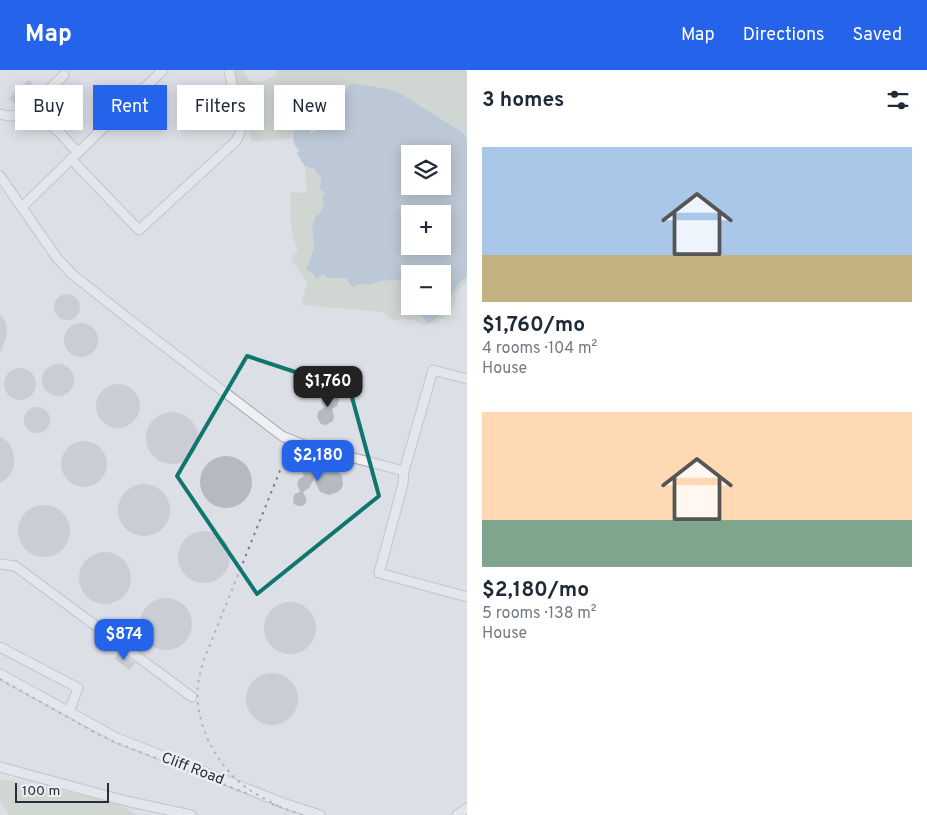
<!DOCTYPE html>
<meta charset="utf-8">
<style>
body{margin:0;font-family:Overpass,sans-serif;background:#f6f6f7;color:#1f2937;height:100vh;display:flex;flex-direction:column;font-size:19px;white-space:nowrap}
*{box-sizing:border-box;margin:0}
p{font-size:16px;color:#747a83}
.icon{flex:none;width:28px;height:28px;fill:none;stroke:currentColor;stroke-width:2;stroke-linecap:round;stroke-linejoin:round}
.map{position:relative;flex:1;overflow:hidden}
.details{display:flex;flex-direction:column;background:#fff;width:460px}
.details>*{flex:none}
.banner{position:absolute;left:15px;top:15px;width:376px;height:45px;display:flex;gap:10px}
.controls{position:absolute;left:401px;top:75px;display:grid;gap:10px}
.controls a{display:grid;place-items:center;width:50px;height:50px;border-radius:0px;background:#fff;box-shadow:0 2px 12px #0003;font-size:25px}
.scale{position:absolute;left:15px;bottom:12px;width:94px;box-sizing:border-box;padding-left:5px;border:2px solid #272e3b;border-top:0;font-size:14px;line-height:18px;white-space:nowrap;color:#272e3b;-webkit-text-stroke:4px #ebeef3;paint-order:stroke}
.price{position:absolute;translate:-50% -42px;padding:0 11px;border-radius:10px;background:#2563eb;color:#fff;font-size:16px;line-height:32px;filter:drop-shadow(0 1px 2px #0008)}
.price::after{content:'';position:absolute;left:50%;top:30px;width:15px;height:11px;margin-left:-8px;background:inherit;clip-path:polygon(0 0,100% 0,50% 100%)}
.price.on{background:#222;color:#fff}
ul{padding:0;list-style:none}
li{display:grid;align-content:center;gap:10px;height:265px;padding:0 15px}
li span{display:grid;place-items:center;height:155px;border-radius:0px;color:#555}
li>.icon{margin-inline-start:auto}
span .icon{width:90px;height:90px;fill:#fffc;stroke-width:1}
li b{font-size:21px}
h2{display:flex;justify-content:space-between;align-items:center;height:60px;padding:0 15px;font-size:21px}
.tag{padding:0 18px;border-radius:0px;background:#fff;box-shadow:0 2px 12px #0003;font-size:18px;line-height:45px}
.tag.on{background:#2563eb;color:#fff}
header{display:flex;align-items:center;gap:30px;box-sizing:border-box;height:70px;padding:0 25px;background:#2563eb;color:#fff}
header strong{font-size:24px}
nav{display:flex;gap:28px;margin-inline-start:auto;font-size:18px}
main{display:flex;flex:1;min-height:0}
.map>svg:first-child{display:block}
.green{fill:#c2cfbd}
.water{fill:#98adc4;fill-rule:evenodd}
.building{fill:#b4b9c2}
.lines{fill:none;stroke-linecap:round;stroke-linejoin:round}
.minor-casing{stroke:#a2a6af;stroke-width:11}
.minor{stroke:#eef0f4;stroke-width:9}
.rail{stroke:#767f8e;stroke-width:2;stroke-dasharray:2.5 5;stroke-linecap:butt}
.marked{fill:none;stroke:#0f766e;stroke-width:4;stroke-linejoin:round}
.labels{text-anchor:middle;stroke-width:5;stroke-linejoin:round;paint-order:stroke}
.street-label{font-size:15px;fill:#272e3b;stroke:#ebeef3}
</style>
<header>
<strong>Map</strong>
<nav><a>Map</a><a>Directions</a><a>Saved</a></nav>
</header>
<main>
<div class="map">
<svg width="467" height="745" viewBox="0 0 467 745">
<rect width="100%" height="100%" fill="#dcdfe5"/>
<path class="green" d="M233,0h9l9,12c10,1 23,-3 27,-12h189v68l-5,-6 -62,-39 -11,-4 -38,-6 -8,11 -4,-1 1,16 -2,2 -2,-3 -3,9c-8,5 -14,13 -21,16l-5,-6 -8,3 -5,1 -2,7 -40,4z
M305,96c16,6 16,13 20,28l-4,3 3,5 -4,11 -8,14 2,21 -7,22 6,3 10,1 4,4h19l12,8 5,-2 7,1 11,-4 17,-1 7,4 1,8 -4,11 8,-5v8h17l-5,5 1,7 4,5 21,-20 3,-9 13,-16 3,-2v5l-10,12 -2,10 -11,15 -11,6 -9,1c-12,-7 -19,-6 -32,-5l-9,-8 -82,-7 6,-23 -16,-23 7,-9c-8,-15 -9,-41 -7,-58l16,1z
M0,709l49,9 63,13 26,14h-129l-9,-14z"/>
<path class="water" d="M351,13l38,6 11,4 62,39 5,6v138c-4,3 -12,13 -15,18 -7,10 -11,27 -25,29l-4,-5 -1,-7 5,-5h15v-32h-32v24l-9,6 5,-12 -1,-8 -7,-4 -17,1 -11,4 -7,-1 -11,3 -6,-9h-19l-4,-4 -7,5 -3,-6 -7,-3 8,-22 -2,-21 4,-11 4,-3 4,-11 -3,-5 4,-3 -5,-6 1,-10 -7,-9 -9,-3 -8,-12 2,-4c-6,-6 -7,-11 -5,-19l5,-1 8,-4 4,7 5,-2 -3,-7 7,-5 5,3 8,-5 3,-10 2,3 2,-1 -1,-16 4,1zM410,84h32v32h-32zM410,144h32v32h-32z"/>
<path class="building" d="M29,10l8,9 -20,17 -8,-8z
M54 237a13 13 0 1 1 26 0a13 13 0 1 1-26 0Z
M0,245l5,6 2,8 -1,9 -6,15z
M64 270a17 17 0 1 1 34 0a17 17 0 1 1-34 0Z
M42 310a16 16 0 1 1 32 0a16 16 0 1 1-32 0Z
M4 314a16 16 0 1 1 32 0a16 16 0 1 1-32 0Z
M96 336a22 22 0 1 1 44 0a22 22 0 1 1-44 0Z
M327,321l8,1 4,5v3l-2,6 -5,3 2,7 -1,5 -7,4 -5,-1 -4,-7 1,-5 7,-5 -3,-4v-6l1,-2z
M24 350a13 13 0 1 1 26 0a13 13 0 1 1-26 0Z
M146 368a26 26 0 1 1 52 0a26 26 0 1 1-52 0Z
M0,366l8,6 4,7 2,8v8l-3,8 -5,6 -6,4z
M61 394a23 23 0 1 1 46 0a23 23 0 1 1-46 0Z
M200 412a26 26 0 1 1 52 0a26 26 0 1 1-52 0Z
M305,392h5l3,2 1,12 9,-7 4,-1 8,1 7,6 1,10 -2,4 -3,3 -9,3 -9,-3 -2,-4 -4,-9 -5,9 -6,4 3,6v5l-4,3h-4l-4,-2 -1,-6 2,-4 5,-2 -3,-9 2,-4 5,-3 -3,-8 1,-4z
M118 440a26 26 0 1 1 52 0a26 26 0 1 1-52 0Z
M18 461a26 26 0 1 1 52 0a26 26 0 1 1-52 0Z
M178 487a26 26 0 1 1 52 0a26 26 0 1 1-52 0Z
M79 508a26 26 0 1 1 52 0a26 26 0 1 1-52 0Z
M140 554a26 26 0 1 1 52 0a26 26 0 1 1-52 0Z
M264 558a26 26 0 1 1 52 0a26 26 0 1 1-52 0Z
M119,582l16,11 -5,7 -16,-11z
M246 629a26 26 0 1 1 52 0a26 26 0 1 1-52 0Z"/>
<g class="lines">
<g class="minor-casing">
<path id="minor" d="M64,5l-32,31v2l29,26 17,19
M0,44c13,5 20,0 32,-6
M71,89l68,71 97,-89 4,-8 1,-6 -12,-57
M0,106l57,82 15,16 58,46 152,116 22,9 100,26 29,-101 34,9
M22,137l141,-137
M404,401l-1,13 -24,89 88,24
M0,494l15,2 177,131
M0,577l78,41 -9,24
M0,604l117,64 169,66 34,11
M0,697l126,34 65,14
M457,745l10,-7"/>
</g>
<use href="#minor" class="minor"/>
<path class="rail" d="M0,609l94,53 23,11 134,52
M272,734l30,11
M278,736c-14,-8 -30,-15 -42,-27 -24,-23 -42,-60 -38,-94 1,-8 3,-15 5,-23l78,-194"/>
</g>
<path d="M0 0H467V745H0ZM247,286l103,34 29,106 -122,98 -80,-118z" fill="#dcdfe5" fill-opacity=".55" fill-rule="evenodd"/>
<path class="marked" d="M247,286l103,34 29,106 -122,98 -80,-118z"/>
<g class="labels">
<g class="street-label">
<text transform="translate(193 698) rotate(21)" y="5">Cliff Road</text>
</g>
</g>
</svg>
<div class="controls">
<a><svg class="icon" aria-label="layers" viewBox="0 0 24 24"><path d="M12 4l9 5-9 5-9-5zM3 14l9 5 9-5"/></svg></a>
<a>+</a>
<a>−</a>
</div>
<div class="scale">100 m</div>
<b class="price on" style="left:328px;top:338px">$1,760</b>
<b class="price" style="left:318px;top:412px">$2,180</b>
<b class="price" style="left:124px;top:591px">$874</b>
<div class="banner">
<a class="tag">Buy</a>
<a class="tag on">Rent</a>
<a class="tag">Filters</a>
<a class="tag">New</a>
</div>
</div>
<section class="details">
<h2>3 homes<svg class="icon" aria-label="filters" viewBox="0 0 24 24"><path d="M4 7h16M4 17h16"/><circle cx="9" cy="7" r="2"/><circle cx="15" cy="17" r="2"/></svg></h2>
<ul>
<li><span style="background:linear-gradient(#a9c7e8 70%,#c2b280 0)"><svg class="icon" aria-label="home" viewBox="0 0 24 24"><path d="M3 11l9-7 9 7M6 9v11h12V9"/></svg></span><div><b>$1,760/mo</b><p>4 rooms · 104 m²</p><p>House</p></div></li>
<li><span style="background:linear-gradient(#ffd9b3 70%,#7fa58c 0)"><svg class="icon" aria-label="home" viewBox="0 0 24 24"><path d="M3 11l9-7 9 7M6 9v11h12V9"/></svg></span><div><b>$2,180/mo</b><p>5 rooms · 138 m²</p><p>House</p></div></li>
</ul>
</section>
</main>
